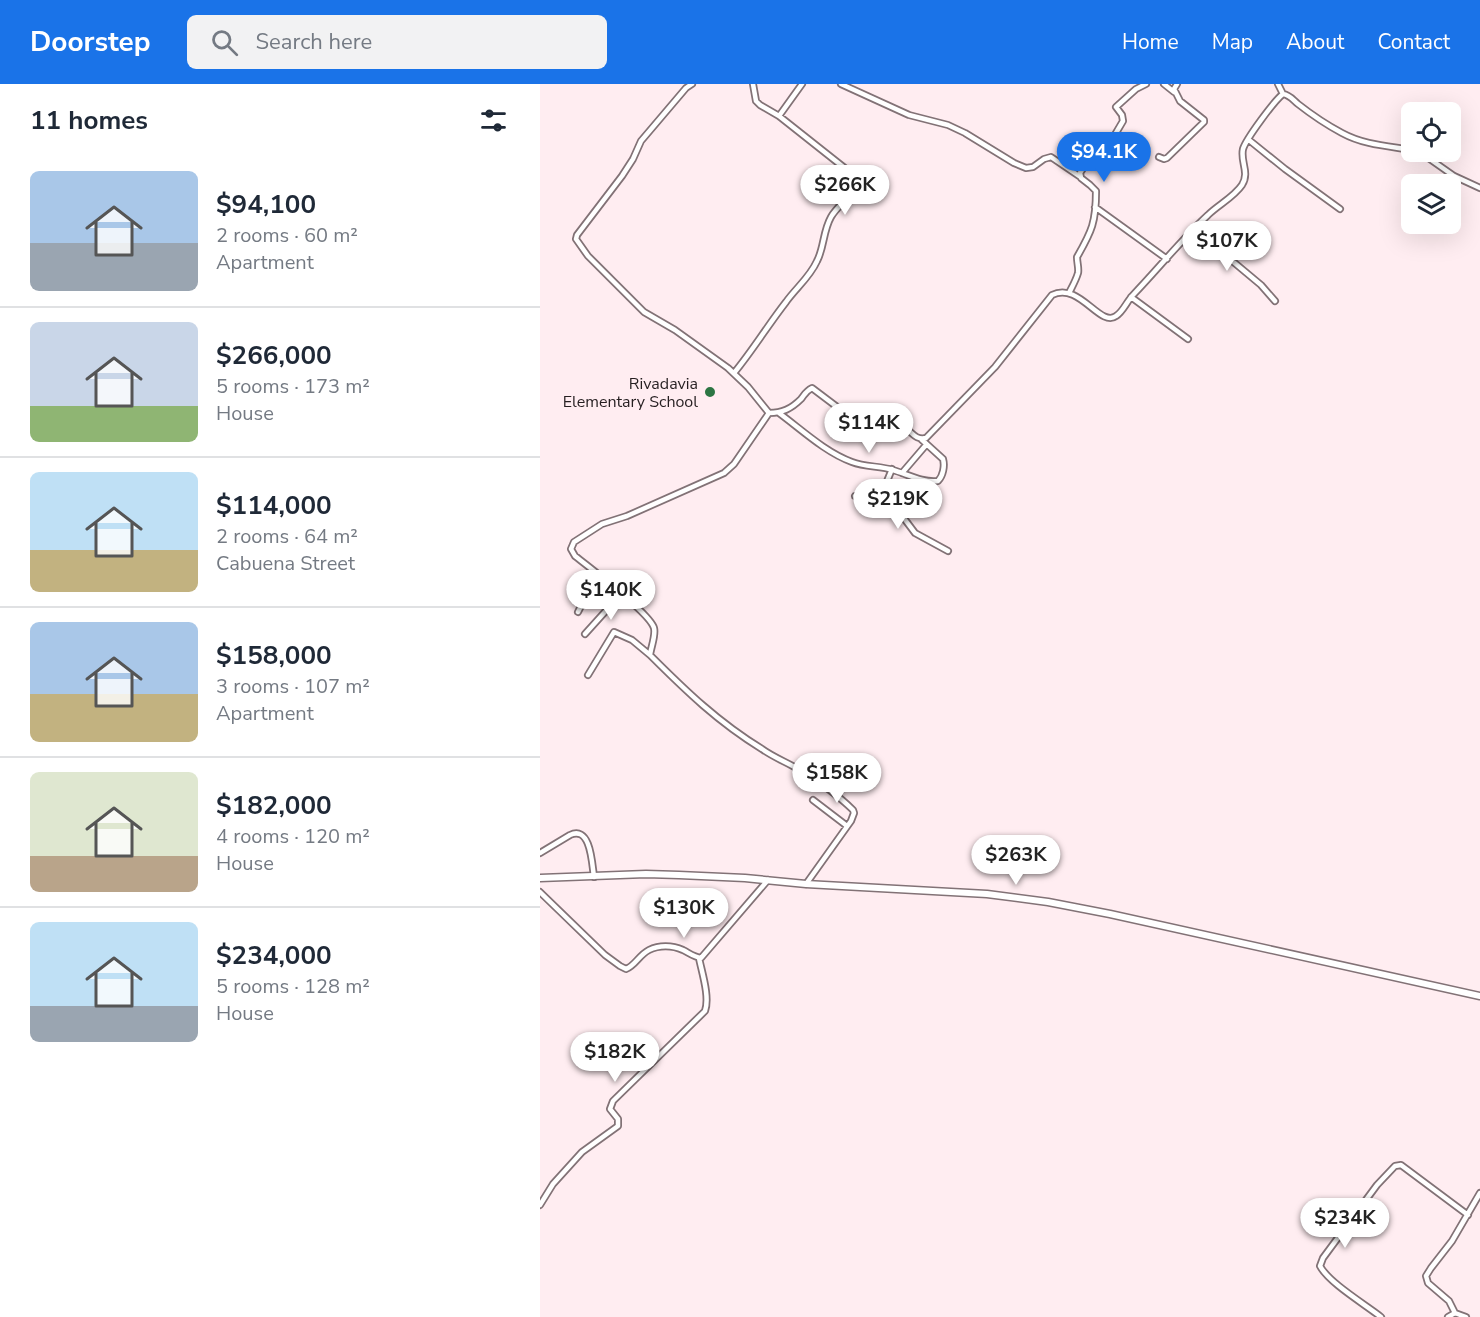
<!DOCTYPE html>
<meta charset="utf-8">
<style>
body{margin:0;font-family:"Nunito Sans",sans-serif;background:#f2f2f3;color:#1f2937;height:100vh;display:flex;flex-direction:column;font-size:22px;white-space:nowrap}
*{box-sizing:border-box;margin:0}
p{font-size:20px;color:#747a83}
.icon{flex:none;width:33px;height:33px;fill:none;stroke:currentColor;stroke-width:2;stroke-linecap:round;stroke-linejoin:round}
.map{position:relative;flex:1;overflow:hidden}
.drawer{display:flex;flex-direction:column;background:#fff;width:540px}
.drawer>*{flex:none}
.fabs{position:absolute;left:861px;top:18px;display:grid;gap:12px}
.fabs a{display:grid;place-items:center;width:60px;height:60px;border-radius:9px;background:#fff;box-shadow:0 6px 24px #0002;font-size:30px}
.price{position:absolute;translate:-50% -51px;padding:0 14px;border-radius:21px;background:#fff;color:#222;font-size:20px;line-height:39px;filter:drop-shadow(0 2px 3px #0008)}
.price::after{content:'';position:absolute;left:50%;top:36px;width:18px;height:14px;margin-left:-9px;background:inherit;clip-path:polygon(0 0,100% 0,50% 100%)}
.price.on{background:#1a73e8;color:#fff}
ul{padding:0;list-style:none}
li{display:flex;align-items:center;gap:18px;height:150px;padding:0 30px}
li+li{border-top:2px solid #e0e1e3}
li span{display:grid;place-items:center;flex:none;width:168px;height:120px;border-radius:9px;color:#555}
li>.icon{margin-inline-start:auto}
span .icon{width:72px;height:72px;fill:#fffc;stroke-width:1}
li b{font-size:26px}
h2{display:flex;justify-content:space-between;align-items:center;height:72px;padding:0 30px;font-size:26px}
header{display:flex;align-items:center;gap:36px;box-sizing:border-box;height:84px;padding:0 30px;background:#1a73e8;color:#fff}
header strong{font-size:28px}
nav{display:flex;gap:33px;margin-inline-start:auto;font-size:21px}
.search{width:420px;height:54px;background:#f2f2f3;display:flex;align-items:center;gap:15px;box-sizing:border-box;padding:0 21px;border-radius:9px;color:#747a83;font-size:22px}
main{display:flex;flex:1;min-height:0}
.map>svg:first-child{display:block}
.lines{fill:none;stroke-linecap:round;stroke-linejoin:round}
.minor-casing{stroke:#827276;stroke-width:8}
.tertiary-casing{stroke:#827276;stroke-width:9}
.minor{stroke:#fff;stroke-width:4.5}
.tertiary{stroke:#fff;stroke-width:6}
.poi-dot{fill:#2c7543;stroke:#ffedf1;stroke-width:2}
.labels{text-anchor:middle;stroke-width:4.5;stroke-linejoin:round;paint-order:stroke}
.poi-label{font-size:16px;fill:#251e20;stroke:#ffedf1;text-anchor:end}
</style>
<header>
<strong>Doorstep</strong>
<div class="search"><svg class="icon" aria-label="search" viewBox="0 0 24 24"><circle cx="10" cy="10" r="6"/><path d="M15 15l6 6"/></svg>Search here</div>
<nav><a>Home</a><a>Map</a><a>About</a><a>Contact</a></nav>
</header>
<main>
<section class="drawer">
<h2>11 homes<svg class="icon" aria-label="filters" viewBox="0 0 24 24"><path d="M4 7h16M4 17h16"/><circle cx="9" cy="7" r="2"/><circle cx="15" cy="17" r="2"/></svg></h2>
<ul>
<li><span style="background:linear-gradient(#a9c7e8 60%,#9aa5b1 0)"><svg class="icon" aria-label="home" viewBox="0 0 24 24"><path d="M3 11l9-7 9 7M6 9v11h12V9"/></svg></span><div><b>$94,100</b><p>2 rooms · 60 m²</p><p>Apartment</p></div></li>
<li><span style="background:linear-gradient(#c9d6e8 70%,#8fb573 0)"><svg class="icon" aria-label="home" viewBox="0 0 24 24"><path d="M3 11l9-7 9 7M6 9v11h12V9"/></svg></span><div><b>$266,000</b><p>5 rooms · 173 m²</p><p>House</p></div></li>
<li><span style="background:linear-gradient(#bfe0f5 65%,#c2b280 0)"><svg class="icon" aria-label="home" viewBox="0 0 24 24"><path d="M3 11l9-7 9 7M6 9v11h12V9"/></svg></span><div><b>$114,000</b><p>2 rooms · 64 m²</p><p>Cabuena Street</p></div></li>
<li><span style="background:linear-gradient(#a9c7e8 60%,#c2b280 0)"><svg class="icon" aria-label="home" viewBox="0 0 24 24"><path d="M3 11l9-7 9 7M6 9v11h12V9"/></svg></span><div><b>$158,000</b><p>3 rooms · 107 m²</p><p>Apartment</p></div></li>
<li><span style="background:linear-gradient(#dfe7d0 70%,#b9a48a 0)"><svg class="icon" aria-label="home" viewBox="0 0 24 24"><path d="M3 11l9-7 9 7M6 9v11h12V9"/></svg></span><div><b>$182,000</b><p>4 rooms · 120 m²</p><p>House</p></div></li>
<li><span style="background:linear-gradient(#bfe0f5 70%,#9aa5b1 0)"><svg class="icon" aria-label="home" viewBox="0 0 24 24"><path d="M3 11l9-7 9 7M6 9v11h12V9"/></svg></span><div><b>$234,000</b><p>5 rooms · 128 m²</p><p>House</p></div></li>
</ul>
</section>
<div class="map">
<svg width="940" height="1233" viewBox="0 0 940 1233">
<rect width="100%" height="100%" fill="#ffedf1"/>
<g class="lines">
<g class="minor-casing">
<path id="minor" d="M152,0l-6,4 -45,53 -8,18 -11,17 -45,59 -1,4 12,17 56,56 31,18 53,38 20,19 21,26 -35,51 -10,9 -97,43 -25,8 -28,18 -3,7 4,7c14,11 75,57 79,72 2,7 -3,19 -4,27 36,36 68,67 112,94 11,8 24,13 36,20 16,8 43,29 55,41l1,3 -3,8 -45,63
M301,0l68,31 39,10 17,8 49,30 12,5 7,-1 11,-8 7,-2 28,19
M624,0l10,8
M738,0l5,10
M239,32l23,-32
M709,56l36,29 55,40
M876,68l11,5 27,19 26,12
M619,73l5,2 3,-1 37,-36v-2l-24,-19 -6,-12 3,-5
M555,123l72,52
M654,145l67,56 14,16
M529,209c3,-6 7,-13 9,-20 1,-5 -1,-10 -1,-16 15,-26 19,-35 19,-66l-6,-6 -9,-7 -1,-5 18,-28 15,-7 10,-17 -1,-6 -6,-8 20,-18 10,-5
M591,213l57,42
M194,289c19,-23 34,-48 52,-71 10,-14 24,-25 31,-41 7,-13 6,-30 14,-44 6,-11 26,-26 28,-36l-3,-4 -77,-61 -19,-11 -4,-4 -3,-17
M229,329c13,0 22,-4 32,-14 4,-5 5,-8 11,-11l49,37c10,5 19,5 29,2 5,-1 5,-2 10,-1 11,2 13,15 26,12l69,-71 57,-72c27,-14 48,33 64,21 7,-4 11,-15 17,-21 25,-26 48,-55 75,-80 10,-10 26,-18 34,-30 8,-13 -2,-23 1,-36 3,-10 31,-48 40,-55 7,1 10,6 15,10 14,11 29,21 44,29 22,12 46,13 70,17
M239,329c23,17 46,39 73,49 13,5 28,4 41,8 14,4 30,13 45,11 5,-5 7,-15 5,-22l-22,-20
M362,389l24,-28
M315,412l23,7 18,8 7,6 12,16 33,18
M338,419l14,-34
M38,528l4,-8c-5,-14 4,-22 12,-33
M45,550l37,-41
M48,591l26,-43 18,8 18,15
M273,716l34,26
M0,769l30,-18c21,-10 22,29 24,42
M0,808l65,63 15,11 6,3c9,-3 13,-14 23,-19 10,-5 23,-5 34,0 6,3 11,7 18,8l67,-78
M0,1121l13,-21 29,-32 36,-26v-7l-8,-10 3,-8 92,-90c5,-14 -3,-38 -6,-53
M915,1229l-6,-12 -21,-18 -2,-7 5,-8 21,-27 28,-48
M841,1233c-15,-12 -52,-34 -61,-51l3,-8 54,-73 18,-19 6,-1 67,50
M908,1233l7,-4 11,4"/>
</g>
<g class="tertiary-casing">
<path id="tertiary" d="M0,794l106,-4 33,1 66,3 61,6 181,10 61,8 62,12 370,82"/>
</g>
<use href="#minor" class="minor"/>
<use href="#tertiary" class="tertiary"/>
</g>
<circle class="poi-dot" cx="170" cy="308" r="6"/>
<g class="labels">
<g class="poi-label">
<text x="158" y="305">Rivadavia<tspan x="158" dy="18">Elementary School</tspan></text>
</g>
</g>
</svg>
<div class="fabs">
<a><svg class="icon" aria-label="locate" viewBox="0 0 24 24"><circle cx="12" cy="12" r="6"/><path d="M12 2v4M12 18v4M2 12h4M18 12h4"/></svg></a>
<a><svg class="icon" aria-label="layers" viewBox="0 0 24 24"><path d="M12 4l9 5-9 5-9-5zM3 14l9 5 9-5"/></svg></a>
</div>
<b class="price on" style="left:564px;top:99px">$94.1K</b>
<b class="price" style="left:305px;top:132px">$266K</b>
<b class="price" style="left:687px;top:188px">$107K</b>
<b class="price" style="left:329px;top:370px">$114K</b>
<b class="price" style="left:358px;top:446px">$219K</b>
<b class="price" style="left:71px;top:537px">$140K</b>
<b class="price" style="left:297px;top:720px">$158K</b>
<b class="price" style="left:476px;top:802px">$263K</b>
<b class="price" style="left:144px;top:855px">$130K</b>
<b class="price" style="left:75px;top:999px">$182K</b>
<b class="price" style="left:805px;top:1165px">$234K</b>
</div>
</main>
